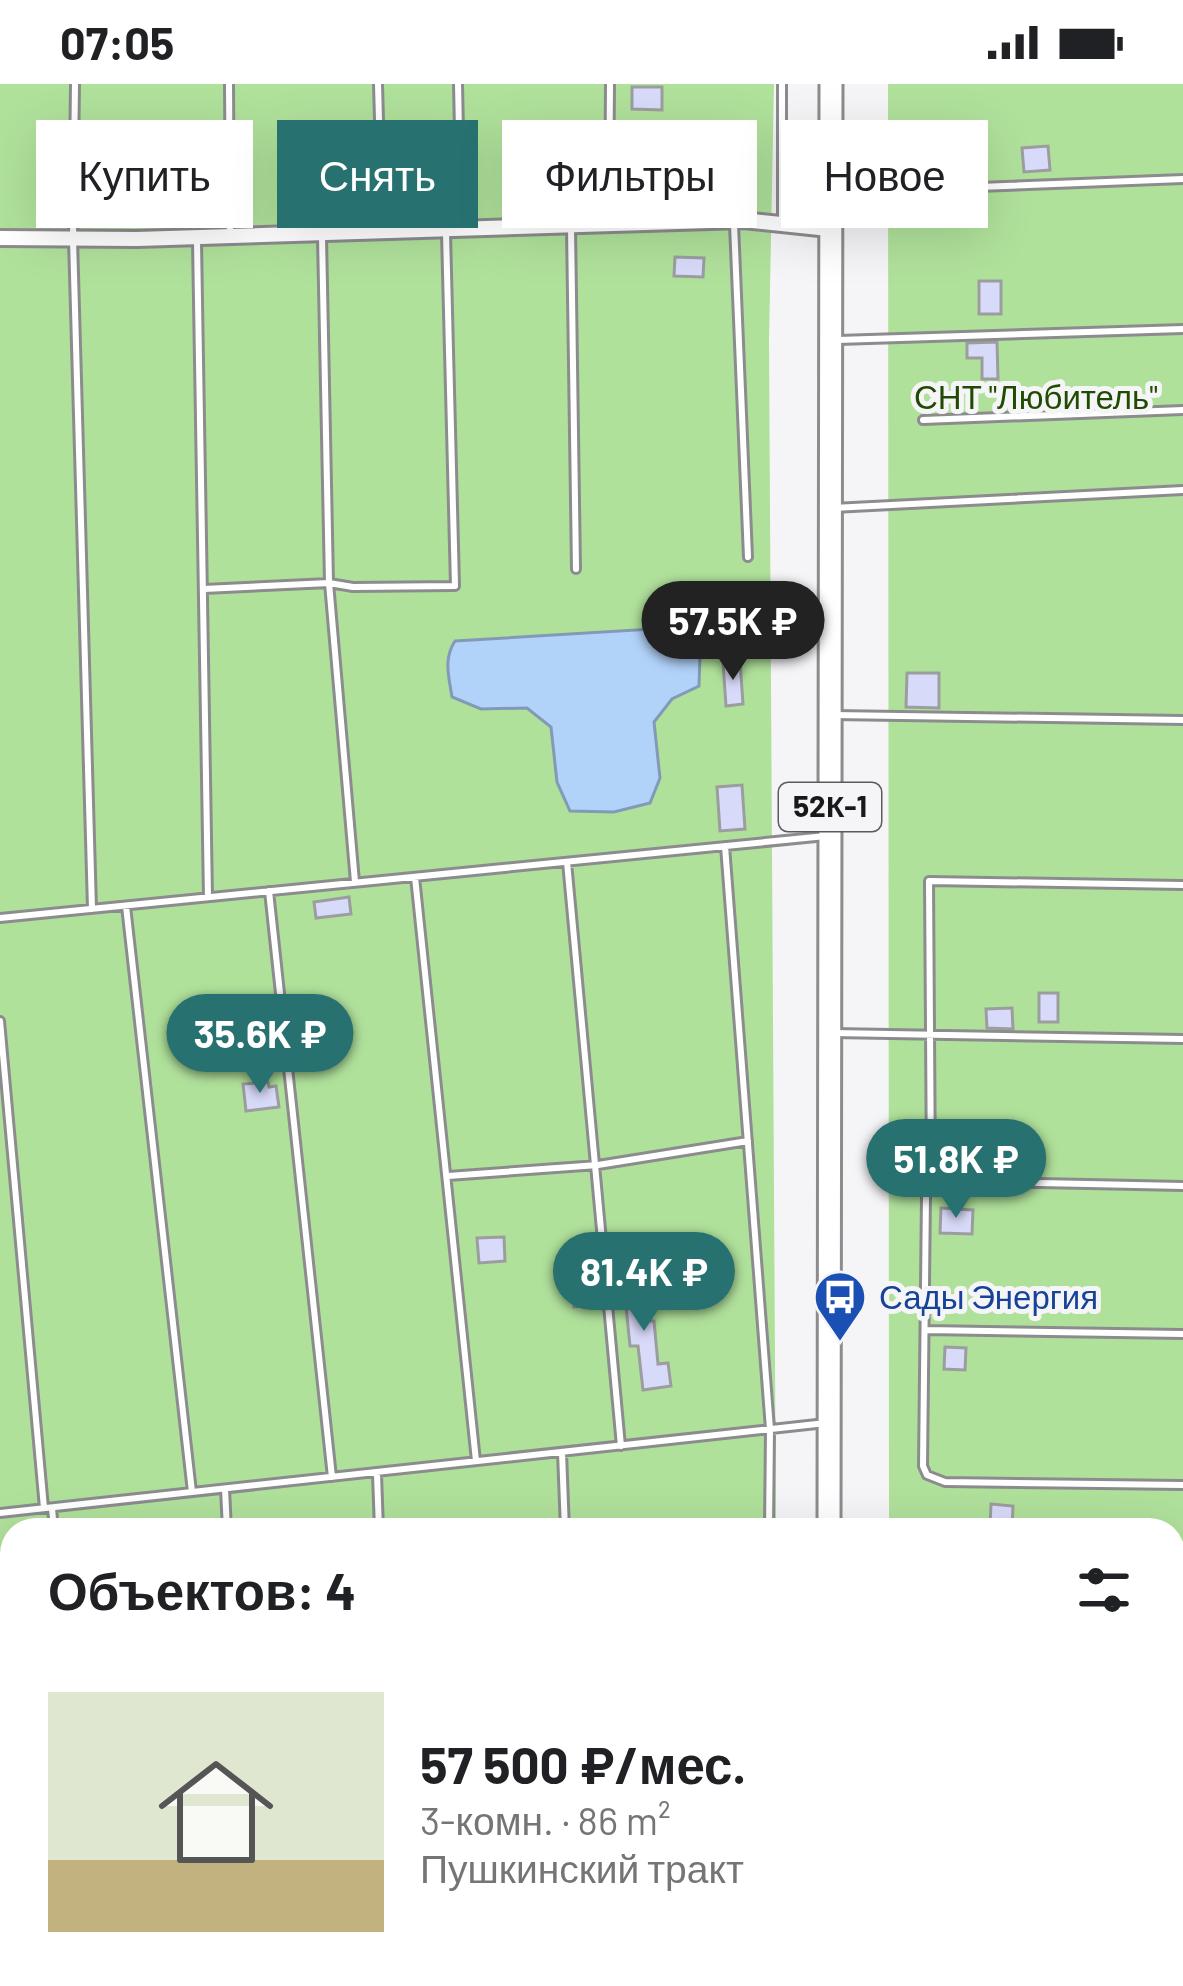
<!DOCTYPE html>
<html lang="ru">
<meta charset="utf-8">
<style>
body{margin:0;font-family:Barlow,sans-serif;background:#f2f2f2;color:#202124;height:100vh;display:flex;flex-direction:column;font-size:45px;white-space:nowrap}
*{box-sizing:border-box;margin:0}
p{font-size:39px;color:#757577}
.icon{flex:none;width:66px;height:66px;fill:none;stroke:currentColor;stroke-width:2;stroke-linecap:round;stroke-linejoin:round}
.map{position:relative;flex:1;overflow:hidden}
.panel{position:absolute;left:0px;top:1434px;width:1185px;height:468px;display:flex;flex-direction:column;background:#fff;border-radius:36px 36px 0 0;box-shadow:0 12px 48px #0002}
.panel>*{flex:none}
.top-card{position:absolute;left:36px;top:36px;width:1113px;height:108px;display:flex;gap:24px}
.price{position:absolute;translate:-50% -102px;padding:0 27px;border-radius:42px;background:#277271;color:#fff;font-size:39px;line-height:78px;filter:drop-shadow(0 3px 6px #0008)}
.price::after{content:'';position:absolute;left:50%;top:72px;width:36px;height:27px;margin-left:-18px;background:inherit;clip-path:polygon(0 0,100% 0,50% 100%)}
.price.current{background:#222;color:#fff}
ul{padding:0;list-style:none}
li{display:flex;align-items:center;gap:36px;height:300px;padding:0 48px}
li+li{border-top:3px solid #e0e0e0}
li span{display:grid;place-items:center;flex:none;width:336px;height:240px;border-radius:0px;color:#555}
li>.icon{margin-inline-start:auto}
span .icon{width:144px;height:144px;fill:#fffc;stroke-width:1}
li b{font-size:51px}
h2{display:flex;justify-content:space-between;align-items:center;height:144px;padding:0 48px;font-size:51px}
.tag{padding:0 42px;border-radius:0px;background:#fff;box-shadow:0 12px 48px #0002;font-size:42px;line-height:108px}
.tag.current{background:#277271;color:#fff}
.status{display:flex;justify-content:space-between;align-items:center;height:84px;padding:0 60px;background:#fff;direction:ltr}
.status svg{height:33px;fill:currentColor}
.map>svg:first-child{display:block}
.green{fill:#b0e19b}
.water{fill:#b1d2f9;stroke:#839ab6;stroke-width:3}
.building{fill:#d8daf9;stroke:#9c9d9f;stroke-width:3}
.lines{fill:none;stroke-linecap:round;stroke-linejoin:round}
.service-casing{stroke:#8c8c8f;stroke-width:12}
.minor-casing{stroke:#8c8c8f;stroke-width:20}
.primary-casing{stroke:#8c8c8f;stroke-width:27}
.path{stroke:#818183;stroke-width:3;stroke-dasharray:9 9;stroke-linecap:butt}
.service{stroke:#fff;stroke-width:6}
.minor{stroke:#fff;stroke-width:14}
.primary{stroke:#fff;stroke-width:21}
.labels{text-anchor:middle;stroke-width:10;stroke-linejoin:round;paint-order:stroke}
.shield{fill:#f5f5f8;stroke:#5b5b5d;stroke-width:3}
.shield-label{font-size:30px;font-weight:bold;fill:#19191a}
.park-label{font-size:33px;fill:#204b01;stroke:#f5f5f8}
.transit-label{font-size:33px;fill:#164399;stroke:#f5f5f8;text-anchor:start}
</style>
<div class="status"><b>07:05</b><svg viewBox="0 0 49 12"><path d="M0 12V9h3v3zM5 12V6h3v6zM10 12V3h3v9zM15 12V0h3v12zM26 1h20v11H26zM47 4h2v5h-2z"/></svg></div>
<div class="map">
<svg width="1183" height="1902" viewBox="0 0 1183 1902">
<rect width="100%" height="100%" fill="#f5f5f8"/>
<path class="green" d="M0,0h774l-5,257 7,1189h-764v444h767v12h-779z
M888,0h295v1902h-293v-12h283v-444h-284z"/>
<path class="water" d="M685,543l15,27 -1,32 -27,13 -18,23 6,56 -10,25 -36,9 -44,-1 -13,-29 -6,-55 -24,-19 -46,1 -29,-12c-3,-20 -9,-38 3,-56z"/>
<path class="building" d="M632,3h30v23l-30,-1z
M1048,62l2,24 -26,2 -2,-24z
M675,173l29,1 -1,19 -29,-1z
M979,197h22v33h-22z
M997,258l1,37h-16v-21h-15v-15z
M740,577l3,43 -17,2 -3,-44z
M907,589h32v35l-33,-1z
M742,701l3,44 -25,2 -3,-44z
M349,813l2,17 -35,4 -2,-16z
M1039,909h19v29h-19z
M1012,924l1,21 -26,-1 -1,-19z
M268,998l1,5 7,-1 3,21 -33,4 -3,-27z
M941,1124l32,2 -1,24 -32,-1z
M504,1153l1,24 -26,2 -2,-25z
M596,1185l2,36 -24,2 -3,-36z
M645,1191l3,46h6l4,43 10,-1 3,23 -28,4 -5,-44h-8l-7,-69z
M945,1263l21,1 -1,22 -21,-1z
M991,1420l22,2 -1,22 -22,-1z"/>
<g class="lines">
<g class="service-casing">
<path id="service" d="M75,0l-2,155 19,670
M229,0l1,149
M378,0l4,144
M458,0l3,141
M900,106l283,-11
M609,136l1,-136
M782,137v-137
M734,140l14,333
M571,144l5,341
M322,153l7,346 26,299
M197,157l11,656
M838,256l345,-11
M923,336l260,-10
M833,424l350,-18
M204,505l125,-6 24,4 102,-1 -9,-353
M833,631l350,5
M725,762l45,583 -1,101
M567,778l54,584
M415,793l61,584
M1183,801l-254,-4 2,297 10,3 242,5
M269,807l63,586
M126,822l66,586
M0,834l826,-82
M0,937l44,487
M833,949l350,6
M448,1092l150,-11 150,-24
M926,1111l-3,271 4,9 18,7 238,3
M926,1246l257,4
M562,1368l3,78
M377,1390l2,56
M225,1405l2,41
M52,1424l2,22
M0,1429l826,-90
M1173,1504h10
M1173,1579l10,34
M1173,1698h10
M1173,1816l10,-1
M0,1832l12,-1
M245,1890l1,12
M394,1890l1,12
M579,1890v12
M765,1902v-12"/>
</g>
<g class="minor-casing">
<path id="minor" d="M0,154l137,1 606,-19 86,9"/>
</g>
<g class="primary-casing">
<path id="primary" d="M829,1446l2,-1446
M829,1890v12"/>
</g>
<path class="path" d="M883,1890v12"/>
<use href="#service" class="service"/>
<use href="#minor" class="minor"/>
<use href="#primary" class="primary"/>
</g>
<defs>
<g id="bus-pin" transform="scale(2.7)"><path d="M0 17L-7.5 6A9.5 9.5 0 1 1 7.5 6Z" fill="#1a4fb4" stroke="#f5f5f8"/><path d="M-5-6H5V4H4V6H2V4H-2V6H-4V4H-5ZM-3.5-4V0h7V-4ZM-3.5 1.2v1.5H-2V1.2ZM2 1.2v1.5H3.5V1.2Z" fill="#fff"/></g>
</defs>
<g fill-rule="evenodd">
<use href="#bus-pin" x="840" y="1213"/>
</g>
<g class="labels">
<rect class="shield" x="779" y="699" width="102" height="48" rx="9"/>
<g class="shield-label">
<text x="830" y="733">52К-1</text>
</g>
<g class="park-label">
<text x="1036" y="325">СНТ "Любитель"</text>
</g>
<g class="transit-label">
<text x="879" y="1225">Сады Энергия</text>
</g>
</g>
</svg>
<b class="price current" style="left:733px;top:599px">57.5K ₽</b>
<b class="price" style="left:260px;top:1012px">35.6K ₽</b>
<b class="price" style="left:956px;top:1137px">51.8K ₽</b>
<b class="price" style="left:644px;top:1250px">81.4K ₽</b>
<div class="top-card">
<a class="tag">Купить</a>
<a class="tag current">Снять</a>
<a class="tag">Фильтры</a>
<a class="tag">Новое</a>
</div>
<section class="panel">
<h2>Объектов: 4<svg class="icon" aria-label="filters" viewBox="0 0 24 24"><path d="M4 7h16M4 17h16"/><circle cx="9" cy="7" r="2"/><circle cx="15" cy="17" r="2"/></svg></h2>
<ul>
<li><span style="background:linear-gradient(#dfe7d0 70%,#c2b280 0)"><svg class="icon" aria-label="home" viewBox="0 0 24 24"><path d="M3 11l9-7 9 7M6 9v11h12V9"/></svg></span><div><b>57 500 ₽/мес.</b><p>3-комн. · 86 m²</p><p>Пушкинский тракт</p></div></li>
</ul>
</section>
</div>
